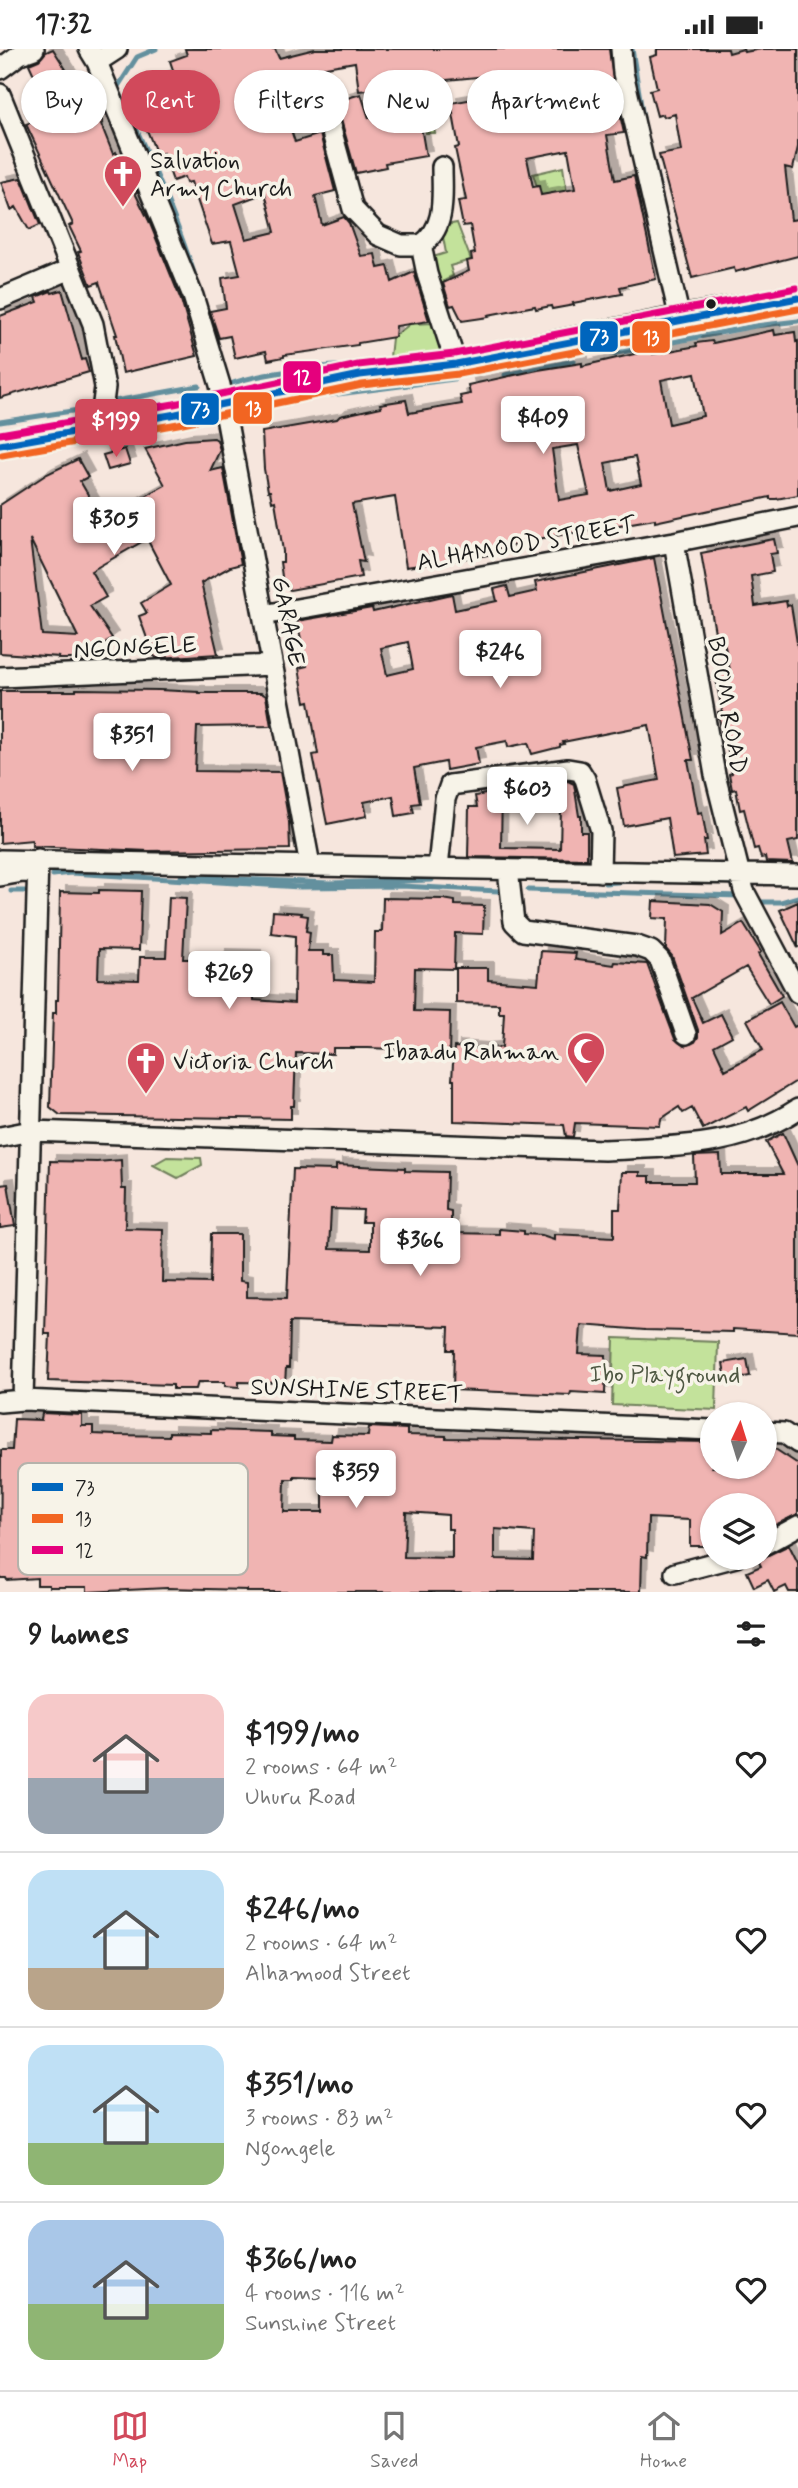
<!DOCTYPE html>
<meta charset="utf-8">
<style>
body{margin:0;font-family:Mynerve,sans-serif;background:#f6f6f6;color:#222;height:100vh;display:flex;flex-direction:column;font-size:26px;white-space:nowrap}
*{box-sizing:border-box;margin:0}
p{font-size:23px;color:#767676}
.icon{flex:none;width:38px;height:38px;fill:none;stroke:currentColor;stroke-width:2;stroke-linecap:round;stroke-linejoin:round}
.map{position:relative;height:1543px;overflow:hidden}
.sheet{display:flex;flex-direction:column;background:#fff;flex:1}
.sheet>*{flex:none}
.banner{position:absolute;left:21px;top:21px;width:756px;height:63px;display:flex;gap:14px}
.needle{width:46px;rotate:4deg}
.fabs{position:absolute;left:700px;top:1353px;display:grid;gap:14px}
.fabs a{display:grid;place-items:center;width:77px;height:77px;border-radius:50%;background:#fff;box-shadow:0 2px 5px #0004;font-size:35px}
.price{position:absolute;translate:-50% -60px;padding:0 16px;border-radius:7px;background:#fff;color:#222;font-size:23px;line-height:46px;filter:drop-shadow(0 2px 4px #0008)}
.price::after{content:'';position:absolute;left:50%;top:42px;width:21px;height:16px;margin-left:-10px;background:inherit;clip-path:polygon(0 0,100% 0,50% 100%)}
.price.current{background:#d1495b;color:#fff}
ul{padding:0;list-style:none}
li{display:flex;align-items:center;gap:21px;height:175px;padding:0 28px}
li+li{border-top:2px solid #e0e0e0}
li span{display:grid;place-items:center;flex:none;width:196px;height:140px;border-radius:21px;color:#555}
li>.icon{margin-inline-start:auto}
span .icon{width:84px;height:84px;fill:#fffc;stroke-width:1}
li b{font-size:30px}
h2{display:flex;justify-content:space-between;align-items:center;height:84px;padding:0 28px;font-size:30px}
.pill{padding:0 24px;border-radius:32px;background:#fff;box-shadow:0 2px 5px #0004;font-size:24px;line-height:63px}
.pill.current{background:#d1495b;color:#fff}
.status{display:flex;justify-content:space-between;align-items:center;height:49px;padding:0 35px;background:#fff;direction:ltr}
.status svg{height:19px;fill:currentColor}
.menu{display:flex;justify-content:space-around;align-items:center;height:98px;border-top:2px solid #e0e0e0;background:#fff;font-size:19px;color:#767676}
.menu a{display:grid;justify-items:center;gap:4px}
.menu .current{color:#d1495b}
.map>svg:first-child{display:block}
.green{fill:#c3e29b;stroke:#707f5c;stroke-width:2}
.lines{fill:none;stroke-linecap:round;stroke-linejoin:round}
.stream{stroke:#64909e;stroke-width:5}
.building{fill:#f0b4b2;stroke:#1c1c1c;stroke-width:2;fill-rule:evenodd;filter:url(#shadow)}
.minor-casing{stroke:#1c1c1c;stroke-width:24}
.major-casing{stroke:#1c1c1c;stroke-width:30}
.minor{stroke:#f7f3e8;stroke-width:19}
.major{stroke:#fadf96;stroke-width:24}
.bus-1-casing{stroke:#f7f3e8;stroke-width:12}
.bus-2-casing{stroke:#f7f3e8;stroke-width:12}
.bus-3-casing{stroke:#f7f3e8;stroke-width:12}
.bus-1{stroke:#0065bd;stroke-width:7}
.bus-2{stroke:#f26522;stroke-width:7}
.bus-3{stroke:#e5007d;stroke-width:7}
.bus-dot{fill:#1c1c1c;stroke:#f7f3e8;stroke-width:2.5}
.labels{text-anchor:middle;stroke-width:7;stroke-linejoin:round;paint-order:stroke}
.poi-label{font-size:24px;fill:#1c1c1c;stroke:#f7f3e8;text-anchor:start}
.street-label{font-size:24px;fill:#1c1c1c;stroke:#f7f3e8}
.park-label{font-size:24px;fill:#4e5742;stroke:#f7f3e8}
.key{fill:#f7f3e8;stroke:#b5b2ab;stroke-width:2}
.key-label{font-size:19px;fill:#1c1c1c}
.line-badge{stroke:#f7f3e8;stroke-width:2.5}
.badge-label{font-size:19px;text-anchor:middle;font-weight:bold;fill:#fff}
</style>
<div class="status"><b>17:32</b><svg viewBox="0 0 49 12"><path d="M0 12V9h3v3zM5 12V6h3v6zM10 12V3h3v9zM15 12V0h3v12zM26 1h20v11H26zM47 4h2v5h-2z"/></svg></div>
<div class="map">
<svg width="798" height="1543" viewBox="0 0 798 1543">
<defs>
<filter id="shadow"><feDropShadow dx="6" dy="-6" stdDeviation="0" flood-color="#0004"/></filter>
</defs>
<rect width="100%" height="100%" fill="#f6e6dd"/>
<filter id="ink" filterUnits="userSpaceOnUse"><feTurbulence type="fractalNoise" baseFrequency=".0143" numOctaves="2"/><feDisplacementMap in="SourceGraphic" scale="14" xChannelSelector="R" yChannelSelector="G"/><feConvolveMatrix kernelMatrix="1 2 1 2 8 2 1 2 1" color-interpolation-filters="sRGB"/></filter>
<g filter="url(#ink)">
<path class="green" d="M424,54l6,26h4l1,4h-9l-6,-29z
M563,118l5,33 -25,6 -10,-32z
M457,174l14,37 -21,6 3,10 -9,5 4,8 -8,5 -10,-36 16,-5 -5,-27z
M435,274l7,26 -15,10 -16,-4 -21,2 2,-19 18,-14z
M167,1108l34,1 1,7 -24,13 -25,-13z
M614,1289l104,4 -2,68 -104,-5z"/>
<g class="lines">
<path class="stream" d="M156,0l-19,8 -20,31c29,60 56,121 77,185
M632,0l11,69
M654,116l6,25
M612,305l143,-28 43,-5
M505,326l69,-14
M227,334l1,2c25,-11 94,-19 123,-20
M315,348l139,-18
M115,352l84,-15
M0,373l85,-13
M53,826l18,-2 229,14 102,-1 96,5
M181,828l149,6 102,-3
M605,834l25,-2
M528,841l212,6
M11,842h24
M759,853h22l17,-5"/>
</g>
<path class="building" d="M53,0l28,44 7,-3 15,33 -2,1 12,30 3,-2 8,17 3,-1 10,24 -2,1 14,28 32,79 16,56 -74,17 -8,-38h2l-18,-53 -8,3 -13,-33 3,-1 -12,-25 4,-2 -47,-100 6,-2 -3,-7 9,-4 -9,-18 11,-5 -11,-24 10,-4 7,-8z
M185,0h90l4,9 36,-9h294l9,67 2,-1 4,18 -17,2 8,45 19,-4 22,103 -36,8 2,7 -49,9 1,2 -22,4 -1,-3 -15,3 -1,-3 -47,9 1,2 -27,4 -8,-16 -4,1 -7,-23 26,-12 -2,-10 5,-1 -1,-6 4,-1 -5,-28 -7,1 -5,-25 8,-1 -11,-52 4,-1 -8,-44 39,-7 -3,-20 -101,10v2l-27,3 -4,-29 -41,7 4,17 -8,2 5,13 -2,4 -27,10 9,27 25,-8 15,57 -20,5 7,29 22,-8 5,6 12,33 14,-2 3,14 10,-2 4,16 22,-10 15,49 -33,5 -1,11 -37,6v2l-74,10v2l-16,3 -2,-9 -31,7 -5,-22 -11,2 -9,-27 16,-3 -4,-30 18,-3 -9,-34 -19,3 -21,-62 -5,1 -2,-6 -11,4 -10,-28 -6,2 -14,-35 8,-3 -7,-20 2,-1 -4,-11 32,-12 -4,-12 17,-6zM568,101l7,39 -34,6 -2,-9 -6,1 -6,-29zM265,144l10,39 -29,7 -11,-35z
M657,0h71l1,4 14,-4 1,3 18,-3h36v98l-5,22 -8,-2 6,53 7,-1v37l-63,16 -1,-4 -42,10 -33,-123 22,-4 -6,-37 -11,3 -1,-3 -6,2 -7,-26 7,-2 -7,-31 7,-2z
M361,45l8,24 29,-5 1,6 20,-4 7,41 -41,7 1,4 -30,6 -18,-64 8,-2 -2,-8z
M21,129l19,47 -11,5 -13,-23 -5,3 -10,-28z
M62,241l20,70 3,-1 4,13 -89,26v-82l38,-14 -2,-5 15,-6 1,2z
M774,281l1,5 20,-3 1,10 2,-1v154l-22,4h-6v-2l-115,25v-3l-135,23 1,2 -34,7 1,4 -82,12 -11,-70 -43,7 12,58 -6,-1 3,16 -71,13 -7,-6 -3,-22h3v-11l-8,-50 -3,1 -2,-11h-2l-4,-22 -2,-37 75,-13 3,-3 41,-9 -1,-3 26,-4 3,13 53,-9 -2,-8 10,-2 -2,-9 70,-15 44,-7v3l70,-16 1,4 44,-8 -1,-3 16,-2 1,2zM695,324l8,43 -34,8 -8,-44zM578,396l11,50 -30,5 -7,-51zM635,408l6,27 -31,7 -5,-28z
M214,389l3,2 3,10 -10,21 13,-3 18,96 -11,3 -29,16 17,71 -61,4 -3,-2 -2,-17 -4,2 -9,-25 8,-3 -6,-10 30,-18 -24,-46 -56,32 15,26 -16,9 22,32 -28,21h-26l1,-2 -59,-4v-148l47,-31 31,-15 10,18 -8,4 25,43 6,-4 9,16 6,-2 -5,-19 15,-8 -3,-4 32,-18 -20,-36 40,-9zM30,490l48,98 -36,-2z
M125,400l5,15 -22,6 -5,-15z
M774,490l3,14 -7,1 3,18 -22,4 4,30 31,-5 1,5 4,-1 7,44v191l-10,2 5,21 -27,-1 -1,-5 -4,1 -3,-10 -4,1 -10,-40 -4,1 -4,-21 -4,1 -3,-16 3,-1 -5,-27 -3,1 -6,-35 4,-1 -6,-32 4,-1 -1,-6 11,-2 -7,-33 -7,1 -15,-85z
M654,509l39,202h-5l10,53 4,-1 5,28h-3l2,15 -33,3 -6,-40 -43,8 -7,-38 42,-8 -10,-55 -86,17 1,2 -4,1v2l-28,7 -4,-11 -20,4 -1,-6 -31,6 3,17 -33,6 -1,-8 -31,6 6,35 -8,1 2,9 -18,3 -3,-20 -29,6 3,14 -40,8 -14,-69 5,-1 -9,-53 -4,1 -6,-34 8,-2 -10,-45 75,-13 1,4 79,-18 3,16 42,-9 -3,-12 13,-3 3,11 27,-6 -2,-9zM408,593l5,27 -26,6 -6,-27z
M76,640l83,1 40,2v1h62l5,3 5,30 -74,1 -2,44 85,1 9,50 1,27 -141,2 -117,-5v-6l-32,3v-152h76z
M568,732l6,3 5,32h2v16h6v27l-119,-2 1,-50h8l-2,-11 27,-5 -1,57 59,1 1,-42 -13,2 -4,-24z
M99,841l42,1 -2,59 -40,-1 -1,30 41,1 1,-23h26l3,-60 17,1 -3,61h37v-4l35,1 -1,44 40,3 1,-67 -24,-3 2,-22 29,2 -1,2 7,1 -2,15 4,1 -2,19h15v4h10l1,25 40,2 1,-50h7l1,-34 60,1 12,2v4l29,1 -1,28 -28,-1 -1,36 -39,-1 -1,43 36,1 -1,45 -29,-1v-6l-52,-2h-35v6l-37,-1 -2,53h-3v13l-231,-4 -10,-8 3,-94h3v-13h2l2,-108 39,1z
M653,852l57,3 13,8 -1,23 21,-12 18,29 -3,2 24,42 -13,8 -23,-37 -54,31 11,25 18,-9 11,22 -18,10 11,24 38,-20 -16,-30 33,-18 14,25 4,-2v55l-50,31 -2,-4 -43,22 -11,-21 -9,5 -4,-6 -18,12 -1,7 -85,-3 -2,14 -7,-1 -2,-11 -110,-4v-41h-2l2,-33 29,2 19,-2 2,-34h-5v-9l-43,-1v-35h32v12l50,4 3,-33 35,2 -1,6 3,1 36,5 1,-3 32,2 28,75 9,7 11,-4 3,-5v-7l-26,-74 -6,-7 1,-30 -15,-1z
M798,853v46l-18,-38z
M783,1084l15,33v167l-65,-4v3l-88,-2 -64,-5 -2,29 27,1 -1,39 -34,-2 -1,3 -117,-5 1,-40h-6l1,-23 -159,-5 -1,46h-3l-1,15 -46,-1v5l-14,-1v-4h-27l-2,7h-23v-4l-125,-4 2,-47h-5l5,-173 47,1 24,-2 1,29h4l-1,39 38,1 -1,53 48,1 1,-49h29v47l7,1v15l40,1 6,-129 43,1v-5l69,3v3l42,1 -1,38 5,1v22l48,1v-5l25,2v3l18,1 12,4v-5l60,3v-28h6l2,-37h18v4h10v6h45l-1,-26 26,-1 1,19h62l-17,-32zM331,1160l32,1 -1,12h8v28l-41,-1z
M8,1135l7,42 -15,2v-43z
M747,1310l3,17 -24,4 -3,-17z
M42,1364l40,2v11h11v8l23,1 53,1v-4l42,1v-3l60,2v4l23,1v3l37,1 1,-6 36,1 1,-9 38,2v6l39,1v2l266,4v25h53v-12l4,-10 29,19v50l-33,16v-25h-53v41h-22v-26l-42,-2 -1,39 -5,-1 -1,36h-394v-2l-80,-2 -80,4v-5h-38v-2h-12v-7l-30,2 -1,-2h-6l1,-128h11l2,-31 27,1zM93,1418l31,1 -1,41 -46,-1 1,-26h14zM294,1427l29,1v35h-39l1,-33h9zM406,1463l42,3v14h4v29l-48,-1zM495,1480l39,3 -1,28 -38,-1z
M789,1496l9,18v29h-9l-3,-6 -12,6 -6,-12 -14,7 -7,-15 14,-6 -3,-6z"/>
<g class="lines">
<g class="minor-casing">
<path id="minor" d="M89,0l8,13 96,234 27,89 90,480
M621,0l2,24 57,246
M97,13l20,-13
M0,20l20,-15 14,-5
M0,45l93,230 12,63 -5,40
M325,58l28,102 25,26 23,10h20l6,29 29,90
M421,196c26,-17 21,-50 21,-78
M0,250l71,-30
M674,493l41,233 29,116 54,102
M263,566l411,-73 124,-25
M0,628l272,-12
M0,811l798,15
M438,819l7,-69 5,-14 118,-16 12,2 5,8 16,52 -1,41
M508,821l6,52 9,9 114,15 14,5 9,9 26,74
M0,827l23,-4 14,1
M0,1088l31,-6 573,19c70,-4 133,-1 194,-41
M23,1351l15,-541
M0,1353l23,-2 689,30
M765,1383l19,1 14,10
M765,1495l33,-18
M675,1524l61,-16"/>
</g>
<g class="major-casing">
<path id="major" d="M0,396l176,-31 184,-39 96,-11 224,-45 118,-21"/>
</g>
<use href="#minor" class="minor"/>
<use href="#major" class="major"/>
<g class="bus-1-casing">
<path id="bus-1" d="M0,396l176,-31 184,-39 96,-11 342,-66"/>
</g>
<g class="bus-2-casing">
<path id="bus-2" d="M2,406l176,-31 184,-39 96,-11 340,-65"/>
</g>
<g class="bus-3-casing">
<path id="bus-3" d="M0,385l174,-30 184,-39 96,-11 342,-66"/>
</g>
<use href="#bus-1" class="bus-1"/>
<use href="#bus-2" class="bus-2"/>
<use href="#bus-3" class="bus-3"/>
</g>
</g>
<defs>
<g id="church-pin" transform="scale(2.0125)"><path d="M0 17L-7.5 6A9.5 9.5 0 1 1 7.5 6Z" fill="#d1495b" stroke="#f7f3e8"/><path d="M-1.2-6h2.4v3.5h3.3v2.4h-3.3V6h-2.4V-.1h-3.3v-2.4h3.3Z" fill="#fff"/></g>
<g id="mosque-pin" transform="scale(2.0125)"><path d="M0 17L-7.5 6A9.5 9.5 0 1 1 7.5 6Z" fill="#d1495b" stroke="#f7f3e8"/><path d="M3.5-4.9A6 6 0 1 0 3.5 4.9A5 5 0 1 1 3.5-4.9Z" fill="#fff"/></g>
</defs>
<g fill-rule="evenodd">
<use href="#church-pin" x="123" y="125"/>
<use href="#mosque-pin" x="586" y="1002"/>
<use href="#church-pin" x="146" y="1012"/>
</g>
<circle class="bus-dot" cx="711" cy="255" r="6"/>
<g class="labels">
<g class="poi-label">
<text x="150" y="119">Salvation<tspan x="150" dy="28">Army Church</tspan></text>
<text x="559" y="1010" text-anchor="end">Ibaadu Rahman</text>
<text x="173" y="1020">Victoria Church</text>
</g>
<g class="street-label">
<text transform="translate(526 494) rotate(-10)" y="8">ALHAMOOD STREET</text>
<text transform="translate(289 572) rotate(79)" y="8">GARAGE</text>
<text transform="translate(135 598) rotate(-3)" y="8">NGONGELE</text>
<text transform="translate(728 656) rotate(80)" y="8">BOOM ROAD</text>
<text transform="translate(357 1341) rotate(2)" y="8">SUNSHINE STREET</text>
</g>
<g class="park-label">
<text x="665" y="1333">Ibo Playground</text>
</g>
</g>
<rect x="18" y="1414" width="230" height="112" rx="10" class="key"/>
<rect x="32" y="1434" width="31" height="8" fill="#0065bd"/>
<rect x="32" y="1465" width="31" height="9" fill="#f26522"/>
<rect x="32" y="1497" width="31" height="8" fill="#e5007d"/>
<g class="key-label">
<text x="75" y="1445">73</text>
<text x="75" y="1476">13</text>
<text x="75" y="1508">12</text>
</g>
<g class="line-badge">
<rect x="579" y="271" width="40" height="33" rx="7" fill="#0065bd"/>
<rect x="631" y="271" width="40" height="34" rx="7" fill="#f26522"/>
<rect x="282" y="311" width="40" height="34" rx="7" fill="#e5007d"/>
<rect x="232" y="342" width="41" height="34" rx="7" fill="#f26522"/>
<rect x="180" y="343" width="40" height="34" rx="7" fill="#0065bd"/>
</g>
<g class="badge-label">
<text x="599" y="294">73</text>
<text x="651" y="295">13</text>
<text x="302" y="335">12</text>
<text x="253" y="366">13</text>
<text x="200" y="367">73</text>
</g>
</svg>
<div class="fabs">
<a><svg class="needle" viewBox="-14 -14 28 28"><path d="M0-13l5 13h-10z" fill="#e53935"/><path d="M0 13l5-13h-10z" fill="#767676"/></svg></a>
<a><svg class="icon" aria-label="layers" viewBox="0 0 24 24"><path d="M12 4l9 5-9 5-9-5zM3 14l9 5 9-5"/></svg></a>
</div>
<b class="price" style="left:543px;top:407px">$409</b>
<b class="price current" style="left:116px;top:410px">$199</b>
<b class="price" style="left:114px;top:508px">$305</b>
<b class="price" style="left:500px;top:641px">$246</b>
<b class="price" style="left:132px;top:724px">$351</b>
<b class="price" style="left:527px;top:778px">$603</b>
<b class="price" style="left:229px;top:962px">$269</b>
<b class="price" style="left:420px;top:1229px">$366</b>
<b class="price" style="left:356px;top:1461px">$359</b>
<div class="banner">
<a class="pill">Buy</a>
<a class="pill current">Rent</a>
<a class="pill">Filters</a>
<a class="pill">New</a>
<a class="pill">Apartment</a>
</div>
</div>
<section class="sheet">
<h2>9 homes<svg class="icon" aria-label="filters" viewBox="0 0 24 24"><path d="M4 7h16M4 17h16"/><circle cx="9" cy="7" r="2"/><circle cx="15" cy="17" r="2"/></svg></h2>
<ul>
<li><span style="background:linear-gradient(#f6c9c9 60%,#9aa5b1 0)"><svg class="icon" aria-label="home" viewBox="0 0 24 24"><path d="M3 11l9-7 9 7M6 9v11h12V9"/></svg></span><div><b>$199/mo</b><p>2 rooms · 64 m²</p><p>Uhuru Road</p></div><svg class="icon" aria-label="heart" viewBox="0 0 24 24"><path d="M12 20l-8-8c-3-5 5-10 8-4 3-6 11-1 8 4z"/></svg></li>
<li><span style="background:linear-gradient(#bfe0f5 70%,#b9a48a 0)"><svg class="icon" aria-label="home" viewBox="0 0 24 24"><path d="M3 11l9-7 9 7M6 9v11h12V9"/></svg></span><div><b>$246/mo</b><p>2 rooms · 64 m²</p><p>Alhamood Street</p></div><svg class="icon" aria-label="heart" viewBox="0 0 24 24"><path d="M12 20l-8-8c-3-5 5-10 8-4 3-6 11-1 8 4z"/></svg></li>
<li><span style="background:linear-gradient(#bfe0f5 70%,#8fb573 0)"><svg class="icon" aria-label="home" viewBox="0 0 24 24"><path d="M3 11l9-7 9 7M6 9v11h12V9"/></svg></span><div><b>$351/mo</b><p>3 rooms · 83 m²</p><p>Ngongele</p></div><svg class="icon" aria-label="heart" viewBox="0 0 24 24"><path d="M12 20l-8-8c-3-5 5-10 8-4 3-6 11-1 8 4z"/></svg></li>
<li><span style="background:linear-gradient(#a9c7e8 60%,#8fb573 0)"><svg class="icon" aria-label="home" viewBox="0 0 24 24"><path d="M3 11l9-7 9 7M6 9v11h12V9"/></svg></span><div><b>$366/mo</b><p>4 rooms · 116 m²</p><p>Sunshine Street</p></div><svg class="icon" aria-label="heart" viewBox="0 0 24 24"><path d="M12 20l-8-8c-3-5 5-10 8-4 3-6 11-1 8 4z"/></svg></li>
</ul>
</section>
<nav class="menu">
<a class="current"><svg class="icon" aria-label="map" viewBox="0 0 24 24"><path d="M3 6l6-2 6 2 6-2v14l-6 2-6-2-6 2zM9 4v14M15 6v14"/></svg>Map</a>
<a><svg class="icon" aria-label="saved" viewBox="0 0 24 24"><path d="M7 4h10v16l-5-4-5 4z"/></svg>Saved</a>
<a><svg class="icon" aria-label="home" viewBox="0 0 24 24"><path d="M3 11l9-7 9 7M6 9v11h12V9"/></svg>Home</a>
</nav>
